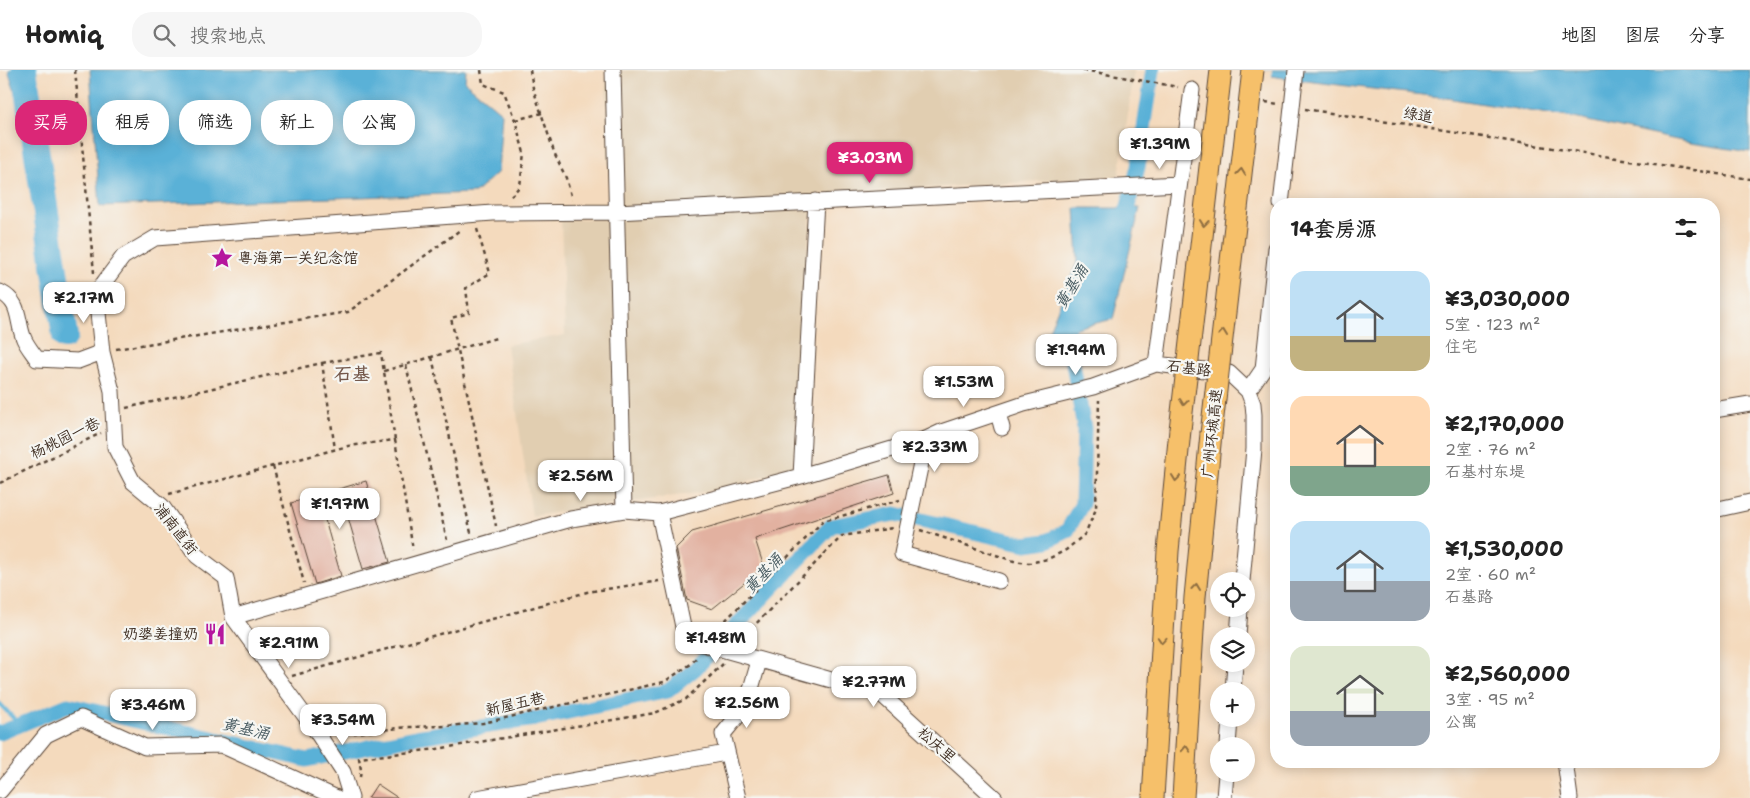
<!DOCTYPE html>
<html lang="zh">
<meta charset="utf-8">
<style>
body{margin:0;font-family:"Shantell Sans","LXGW WenKai TC",sans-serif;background:#f6f6f6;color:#222;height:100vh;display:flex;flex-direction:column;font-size:19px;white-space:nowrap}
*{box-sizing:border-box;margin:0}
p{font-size:16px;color:#767676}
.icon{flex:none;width:28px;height:28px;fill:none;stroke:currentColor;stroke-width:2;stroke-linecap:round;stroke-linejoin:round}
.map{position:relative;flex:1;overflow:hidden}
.panel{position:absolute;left:1270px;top:128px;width:450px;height:570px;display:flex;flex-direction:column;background:#fff;border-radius:20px;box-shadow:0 2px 12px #0003}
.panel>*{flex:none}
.hud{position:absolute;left:15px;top:30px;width:475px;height:45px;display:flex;gap:10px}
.tools{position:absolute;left:1210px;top:502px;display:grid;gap:10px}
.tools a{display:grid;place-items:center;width:45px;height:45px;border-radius:50%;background:#fff;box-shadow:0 2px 12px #0003;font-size:25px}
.price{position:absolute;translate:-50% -42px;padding:0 11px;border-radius:10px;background:#fff;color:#222;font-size:16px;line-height:32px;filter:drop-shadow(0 1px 2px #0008)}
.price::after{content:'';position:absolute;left:50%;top:30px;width:15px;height:11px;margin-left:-8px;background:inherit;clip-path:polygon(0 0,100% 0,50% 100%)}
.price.active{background:#db2777;color:#fff}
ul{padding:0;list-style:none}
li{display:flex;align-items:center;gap:15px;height:125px;padding:0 20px}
li span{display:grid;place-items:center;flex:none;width:140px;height:100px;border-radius:15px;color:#555}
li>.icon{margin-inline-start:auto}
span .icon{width:60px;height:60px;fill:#fffc;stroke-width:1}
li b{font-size:21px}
h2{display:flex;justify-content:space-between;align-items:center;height:60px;padding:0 20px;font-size:21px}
.tag{padding:0 18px;border-radius:20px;background:#fff;box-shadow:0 2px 12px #0003;font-size:18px;line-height:45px}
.tag.active{background:#db2777;color:#fff}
header{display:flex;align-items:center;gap:30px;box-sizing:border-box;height:70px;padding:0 25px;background:#fff;border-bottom:1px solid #e0e0e0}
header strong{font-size:24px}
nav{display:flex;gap:28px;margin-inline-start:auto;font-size:18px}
.search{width:350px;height:45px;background:#f6f6f6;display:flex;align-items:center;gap:12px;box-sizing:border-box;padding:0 18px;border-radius:20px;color:#767676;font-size:19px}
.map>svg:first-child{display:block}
.built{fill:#e1ceb1}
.water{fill:#5ab1d7;stroke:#4a6e7a}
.pier{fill:#f4dabd}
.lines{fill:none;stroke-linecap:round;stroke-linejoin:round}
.stream{stroke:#5ab1d7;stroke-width:4.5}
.canal{stroke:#5ab1d7;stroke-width:15}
.river{stroke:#5ab1d7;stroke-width:26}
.building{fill:#e2b1a0}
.minor-casing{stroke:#574436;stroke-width:17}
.highway-casing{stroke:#574436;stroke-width:23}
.path{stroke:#574436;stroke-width:2.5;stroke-dasharray:4 4;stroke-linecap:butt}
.minor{stroke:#fff;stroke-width:15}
.highway{stroke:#f6c06b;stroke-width:21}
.minor-bridge-casing{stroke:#574436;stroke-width:17;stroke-linecap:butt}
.highway-bridge-casing{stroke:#574436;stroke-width:23;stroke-linecap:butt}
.minor-bridge{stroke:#fff;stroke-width:15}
.highway-bridge{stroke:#f6c06b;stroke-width:21}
.oneway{stroke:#8f6e41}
.labels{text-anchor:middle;stroke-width:4.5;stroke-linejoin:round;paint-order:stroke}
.street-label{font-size:15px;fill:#3b2a1e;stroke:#f6f6f2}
.poi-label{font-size:15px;fill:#3b2a1e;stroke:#f6f6f2;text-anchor:start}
.water-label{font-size:16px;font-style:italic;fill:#46595f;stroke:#f6f6f2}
.quarter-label{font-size:18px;font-weight:bold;fill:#75594c;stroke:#f6f6f2}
</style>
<header>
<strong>Homiq</strong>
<div class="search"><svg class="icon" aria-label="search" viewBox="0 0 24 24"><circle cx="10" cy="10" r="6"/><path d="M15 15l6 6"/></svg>搜索地点</div>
<nav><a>地图</a><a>图层</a><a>分享</a></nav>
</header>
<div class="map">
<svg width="1750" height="728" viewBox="0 0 1750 728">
<rect width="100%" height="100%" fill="#f6f6f2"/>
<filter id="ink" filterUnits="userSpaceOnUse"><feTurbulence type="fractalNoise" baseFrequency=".02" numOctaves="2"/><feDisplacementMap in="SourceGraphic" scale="10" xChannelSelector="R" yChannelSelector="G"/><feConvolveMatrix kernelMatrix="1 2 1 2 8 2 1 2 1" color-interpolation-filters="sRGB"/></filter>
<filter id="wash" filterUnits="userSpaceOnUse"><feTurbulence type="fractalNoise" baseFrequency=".0096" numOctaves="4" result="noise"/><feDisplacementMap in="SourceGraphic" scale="20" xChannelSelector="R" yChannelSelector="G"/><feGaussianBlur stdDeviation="1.12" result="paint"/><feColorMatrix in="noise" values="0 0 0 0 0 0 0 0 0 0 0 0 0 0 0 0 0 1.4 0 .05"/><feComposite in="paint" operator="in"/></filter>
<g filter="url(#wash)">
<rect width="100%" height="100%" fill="#f4dabd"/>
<path class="built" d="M606,0h496l32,1 -15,105 -307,19 -19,271 -68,23 -193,27 -25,-171 58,-10 -4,-115 49,-2z"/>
<path class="water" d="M8,0h26l4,28 -3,15 -17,-11z
M90,0h376l-1,12 37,31 -4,59 -23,21 -375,13z
M1227,0h523v82l-59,-9 -117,-25 -134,-21 -134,-16z
M1075,138h65l-27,111 -66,16 31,-75z"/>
<path class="pier" d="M1225,0h47l-1,9 -44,-7z"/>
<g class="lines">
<path class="stream" d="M0,634l20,21"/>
<path class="canal" d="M1123,156l15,-59 15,-97
M0,663l68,-28 239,55 109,-23 119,-18 133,-28 27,-22 136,-143 64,-12 131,30 21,-3 20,-10 15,-27 2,-76 -17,-100 9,-16"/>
<path class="river" d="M24,0l41,266"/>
</g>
<g id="blocks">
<path class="building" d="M889,405l5,18 -139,46 9,28 -52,42 -25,-9 -11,-52 16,-16z
M366,411l24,81 -27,7 -18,-62 -22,6 18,63 -26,8 -24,-81z
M377,714l21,14h-30z"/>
</g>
</g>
<g filter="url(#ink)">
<use href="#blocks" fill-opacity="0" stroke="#574436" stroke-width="1"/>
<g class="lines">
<g class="minor-casing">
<path id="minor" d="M613,0l11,440
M1281,134l9,-78
M0,222c22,11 16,28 24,47 3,7 9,14 13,20l41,2 24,-9
M1156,294l36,-274
M1248,321l15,-22 13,-121
M1714,340l36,-6
M998,343l4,15
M926,369l-24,115 97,27
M801,406l15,-275
M1714,440l36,-8
M659,443l27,128 21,4 174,49 114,104
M233,547l338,-98 53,-9 35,3 142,-37 125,-37 15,-7 83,-28 69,-17 63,-23 73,9 19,18 5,13 1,11v34l-12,132
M1238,566l2,-27
M1233,621l2,-27
M1228,676l2,-27
M1565,691l5,37
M0,721l46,-56 35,-17 64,29 76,-2 116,53
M351,728l-8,-26 -27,-41 -83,-114 -7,-39 -29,-22 -35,-50 -29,-24 -18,-35 -3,-56 -10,-39 -6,-59 27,-36 32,-19 338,-25 123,-1 563,-28
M477,728l249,-45
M738,728l-15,-64 23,-28 13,-45
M1224,728l2,-24"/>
</g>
<g class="highway-casing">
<path id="highway" d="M1153,728l15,-247 12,-121
M1183,728l12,-201 16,-163"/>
</g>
<path class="path" d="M75,0l19,203
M481,0l2,14 21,8 11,28 9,33 -4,33 -11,12
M530,0l3,18 21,64 12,26 6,21
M1083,0l95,17
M1265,32l14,2
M1305,39l445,70
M515,50l27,-7
M477,159l13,44 -24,15 3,25 -18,5 45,208
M116,279l232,-37 112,-82
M432,287l39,176
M322,293l59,-10 14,87
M406,295l41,175
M384,301l112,-33
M126,338l196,-45 13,86
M273,396l31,117
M0,413l101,-50
M169,424l179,-48 47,-6 18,110
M920,460l94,31 15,2 19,-4 18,-9 19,-16 11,-25 3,-109
M714,562l109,-111 77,-21
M740,570l102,-104 51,-8
M292,606l295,-84 72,-11
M337,665l71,-8 38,-1 37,-3 181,-41 27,-18 6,-7
M360,707l1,-7 -2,-12 78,-9 218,-36 31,-14 37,-35"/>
<use href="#minor" class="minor"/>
<use href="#highway" class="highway"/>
<g class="minor-bridge-casing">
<path id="minor-bridge" d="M1290,56l6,-56"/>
</g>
<g class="highway-bridge-casing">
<path id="highway-bridge" d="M1180,360l41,-360
M1211,364l42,-364"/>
</g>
<use href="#minor-bridge" class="minor-bridge"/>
<use href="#highway-bridge" class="highway-bridge"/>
</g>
<defs><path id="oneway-chevron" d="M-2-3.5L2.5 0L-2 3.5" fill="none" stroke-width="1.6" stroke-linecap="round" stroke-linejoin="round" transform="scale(1.25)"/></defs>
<g class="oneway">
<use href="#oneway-chevron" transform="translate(1241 102) rotate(-84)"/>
<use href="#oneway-chevron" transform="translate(1204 153) rotate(96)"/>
<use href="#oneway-chevron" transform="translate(1223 263) rotate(-84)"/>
<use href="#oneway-chevron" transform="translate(1184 332) rotate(96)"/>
<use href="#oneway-chevron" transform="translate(1176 408) rotate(96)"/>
<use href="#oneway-chevron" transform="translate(1196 517) rotate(-84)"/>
<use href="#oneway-chevron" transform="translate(1162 570) rotate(94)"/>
<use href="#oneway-chevron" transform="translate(1186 679) rotate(-87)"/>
</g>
</g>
<defs>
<g id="sight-bare" transform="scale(1.725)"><path d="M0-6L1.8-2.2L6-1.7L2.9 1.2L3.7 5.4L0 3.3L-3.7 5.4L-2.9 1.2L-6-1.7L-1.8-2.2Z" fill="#b5179e" stroke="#f6f6f2" stroke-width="2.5" paint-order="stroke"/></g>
<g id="restaurant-bare" transform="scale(1.725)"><path d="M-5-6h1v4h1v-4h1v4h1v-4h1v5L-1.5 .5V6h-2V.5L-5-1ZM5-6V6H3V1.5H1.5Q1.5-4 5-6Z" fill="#b5179e" stroke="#f6f6f2" stroke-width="2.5" paint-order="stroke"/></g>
</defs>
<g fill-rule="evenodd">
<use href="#sight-bare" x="222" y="188"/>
<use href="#restaurant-bare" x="215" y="564"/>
</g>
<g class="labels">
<g class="street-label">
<text transform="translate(1418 45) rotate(9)" y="5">绿道</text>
<text transform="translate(1189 298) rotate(7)" y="5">石基路</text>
<text transform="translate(1212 363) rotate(-84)" y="5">广州环城高速</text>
<text transform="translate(65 368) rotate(-26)" y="5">杨桃园一巷</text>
<text transform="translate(176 459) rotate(52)" y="5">浦南直街</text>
<text transform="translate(515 634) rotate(-13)" y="5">新屋五巷</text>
<text transform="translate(937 675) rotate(42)" y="5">松庆里</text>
</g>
<g class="poi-label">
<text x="238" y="193">粤海第一关纪念馆</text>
<text x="198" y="569" text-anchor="end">奶婆姜撞奶</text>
</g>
<g class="water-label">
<text transform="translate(1071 216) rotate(-59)" y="6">黄基涌</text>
<text transform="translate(763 503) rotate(-46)" y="6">黄基涌</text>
<text transform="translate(246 658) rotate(13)" y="6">黄基涌</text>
</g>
<g class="quarter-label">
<text x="352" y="310">石基</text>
</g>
</g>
</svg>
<div class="tools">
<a><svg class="icon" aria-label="locate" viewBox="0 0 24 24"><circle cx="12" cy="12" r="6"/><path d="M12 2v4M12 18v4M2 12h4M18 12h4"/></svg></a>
<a><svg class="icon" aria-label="layers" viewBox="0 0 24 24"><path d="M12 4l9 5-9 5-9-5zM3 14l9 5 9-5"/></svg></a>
<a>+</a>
<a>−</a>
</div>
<b class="price" style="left:1160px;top:100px">¥1.39M</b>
<b class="price active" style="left:870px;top:114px">¥3.03M</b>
<b class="price" style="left:84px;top:254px">¥2.17M</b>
<b class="price" style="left:1076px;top:306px">¥1.94M</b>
<b class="price" style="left:964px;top:338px">¥1.53M</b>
<b class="price" style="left:935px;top:403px">¥2.33M</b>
<b class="price" style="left:581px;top:432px">¥2.56M</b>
<b class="price" style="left:340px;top:460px">¥1.97M</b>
<b class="price" style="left:716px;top:594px">¥1.48M</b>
<b class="price" style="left:289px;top:599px">¥2.91M</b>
<b class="price" style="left:874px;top:638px">¥2.77M</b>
<b class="price" style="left:747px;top:659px">¥2.56M</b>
<b class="price" style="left:153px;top:661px">¥3.46M</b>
<b class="price" style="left:343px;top:676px">¥3.54M</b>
<div class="hud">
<a class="tag active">买房</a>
<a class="tag">租房</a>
<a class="tag">筛选</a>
<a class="tag">新上</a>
<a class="tag">公寓</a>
</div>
<section class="panel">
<h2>14套房源<svg class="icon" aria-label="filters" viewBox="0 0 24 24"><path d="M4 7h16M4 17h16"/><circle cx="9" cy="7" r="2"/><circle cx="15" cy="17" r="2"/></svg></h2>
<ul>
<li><span style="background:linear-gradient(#bfe0f5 65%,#c2b280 0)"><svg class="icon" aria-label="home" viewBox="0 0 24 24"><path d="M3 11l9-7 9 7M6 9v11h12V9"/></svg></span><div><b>¥3,030,000</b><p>5室 · 123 m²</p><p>住宅</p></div></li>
<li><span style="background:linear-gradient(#ffd9b3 70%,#7fa58c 0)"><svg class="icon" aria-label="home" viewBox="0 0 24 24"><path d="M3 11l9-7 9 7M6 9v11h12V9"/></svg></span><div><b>¥2,170,000</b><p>2室 · 76 m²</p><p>石基村东堤</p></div></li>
<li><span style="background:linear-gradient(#bfe0f5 60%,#9aa5b1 0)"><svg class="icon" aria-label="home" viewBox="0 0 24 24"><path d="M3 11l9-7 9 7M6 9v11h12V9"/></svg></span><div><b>¥1,530,000</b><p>2室 · 60 m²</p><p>石基路</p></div></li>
<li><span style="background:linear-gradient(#dfe7d0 65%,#9aa5b1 0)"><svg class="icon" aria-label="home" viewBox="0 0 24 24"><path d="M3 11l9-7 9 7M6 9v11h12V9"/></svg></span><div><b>¥2,560,000</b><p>3室 · 95 m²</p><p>公寓</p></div></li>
</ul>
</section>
</div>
